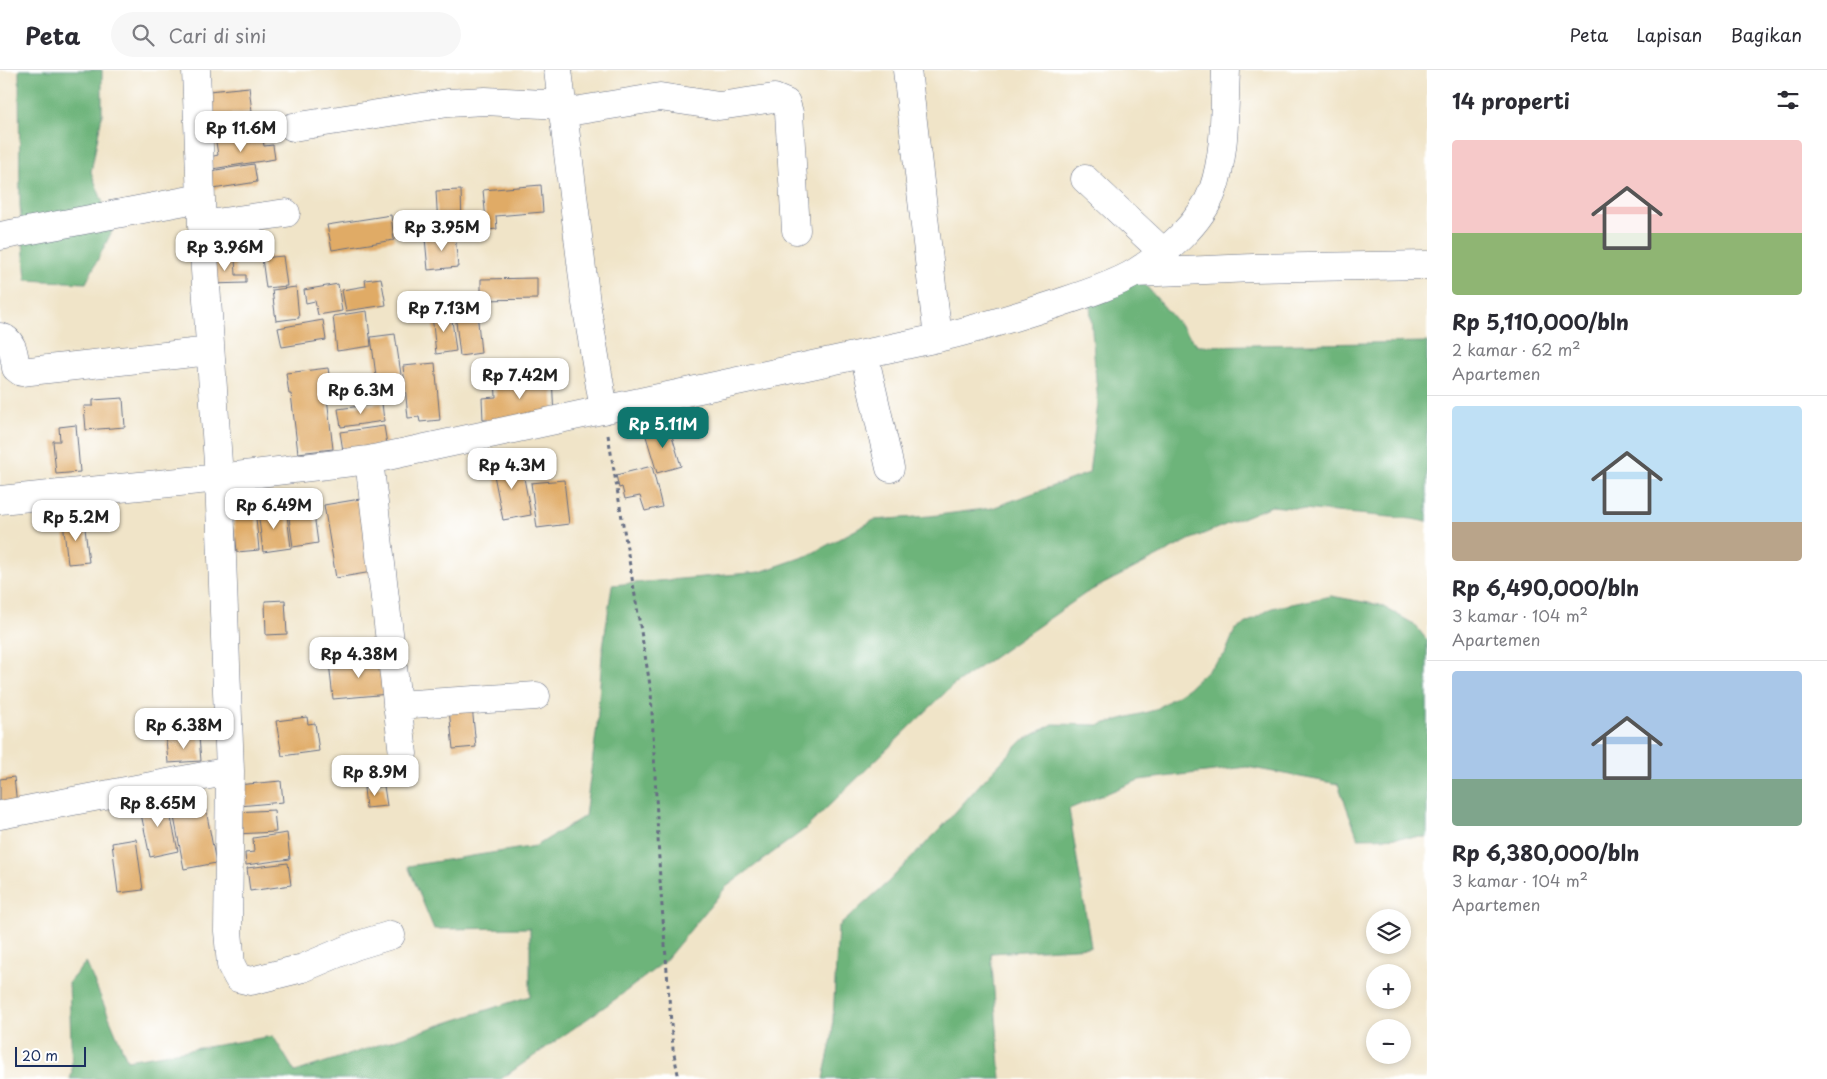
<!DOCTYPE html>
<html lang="id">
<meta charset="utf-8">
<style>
body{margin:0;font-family:"Playpen Sans",sans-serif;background:#f7f7f7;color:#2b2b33;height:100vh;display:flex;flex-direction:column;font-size:19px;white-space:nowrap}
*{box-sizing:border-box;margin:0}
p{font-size:16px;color:#7c7c81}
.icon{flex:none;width:28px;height:28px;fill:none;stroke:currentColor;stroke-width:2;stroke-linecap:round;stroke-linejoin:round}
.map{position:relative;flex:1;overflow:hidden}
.panel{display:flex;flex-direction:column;background:#fff;width:400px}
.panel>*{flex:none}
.buttons{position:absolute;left:1366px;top:839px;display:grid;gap:10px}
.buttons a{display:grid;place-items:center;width:45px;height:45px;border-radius:50%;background:#fff;box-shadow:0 2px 8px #0003;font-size:25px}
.scale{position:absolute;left:15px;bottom:12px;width:71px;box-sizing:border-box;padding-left:5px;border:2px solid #1b2f5e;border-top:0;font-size:14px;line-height:18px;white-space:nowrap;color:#1b2f5e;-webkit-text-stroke:4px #fff;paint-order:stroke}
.price{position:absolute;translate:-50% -42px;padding:0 11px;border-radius:10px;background:#fff;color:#222;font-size:16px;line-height:32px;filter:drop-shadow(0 1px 2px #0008)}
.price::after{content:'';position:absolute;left:50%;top:30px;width:15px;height:11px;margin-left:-8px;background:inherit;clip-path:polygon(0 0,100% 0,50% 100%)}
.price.selected{background:#0f766e;color:#fff}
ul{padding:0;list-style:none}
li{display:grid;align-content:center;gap:10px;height:265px;padding:0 25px}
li+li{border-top:1px solid #e1e1e2}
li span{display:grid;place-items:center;height:155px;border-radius:5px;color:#555}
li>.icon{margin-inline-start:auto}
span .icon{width:90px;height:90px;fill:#fffc;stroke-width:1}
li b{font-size:21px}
h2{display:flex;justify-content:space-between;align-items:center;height:60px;padding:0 25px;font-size:21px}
header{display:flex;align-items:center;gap:30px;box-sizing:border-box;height:70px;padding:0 25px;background:#fff;border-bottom:1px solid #e1e1e2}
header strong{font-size:24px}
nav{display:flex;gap:28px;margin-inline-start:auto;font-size:18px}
.search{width:350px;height:45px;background:#f7f7f7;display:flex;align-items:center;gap:12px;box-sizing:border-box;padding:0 18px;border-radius:28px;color:#7c7c81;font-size:19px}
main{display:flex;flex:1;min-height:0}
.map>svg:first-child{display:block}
.forest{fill:#6db47a;stroke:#44726c}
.building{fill:#e0ab66}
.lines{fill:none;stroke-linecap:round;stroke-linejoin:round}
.street-casing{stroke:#666e83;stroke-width:29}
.path{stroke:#666e83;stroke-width:3;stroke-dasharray:4 4;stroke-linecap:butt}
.street{stroke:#fff;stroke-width:28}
</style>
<header>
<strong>Peta</strong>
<div class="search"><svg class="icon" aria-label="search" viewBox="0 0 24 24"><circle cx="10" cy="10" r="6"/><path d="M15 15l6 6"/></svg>Cari di sini</div>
<nav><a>Peta</a><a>Lapisan</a><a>Bagikan</a></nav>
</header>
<main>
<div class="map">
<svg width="1427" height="1009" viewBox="0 0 1427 1009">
<rect width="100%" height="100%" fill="#fff"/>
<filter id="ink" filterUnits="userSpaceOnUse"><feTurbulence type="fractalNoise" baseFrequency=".02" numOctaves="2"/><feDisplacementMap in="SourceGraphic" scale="10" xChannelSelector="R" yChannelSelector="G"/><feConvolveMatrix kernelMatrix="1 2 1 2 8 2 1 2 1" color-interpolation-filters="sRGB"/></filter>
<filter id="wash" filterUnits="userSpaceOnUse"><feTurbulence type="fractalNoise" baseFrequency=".0096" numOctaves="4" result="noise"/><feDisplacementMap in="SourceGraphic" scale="20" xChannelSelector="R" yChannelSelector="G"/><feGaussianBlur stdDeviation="1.12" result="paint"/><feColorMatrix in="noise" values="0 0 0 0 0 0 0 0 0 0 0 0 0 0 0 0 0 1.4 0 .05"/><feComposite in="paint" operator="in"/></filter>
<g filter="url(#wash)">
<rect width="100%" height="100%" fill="#f0e4c8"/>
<path class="forest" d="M19,0h83v45l-11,57 22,57 -27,54 -60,-3 -6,-75z
M1135,203l63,73 229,-4v180l-15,-3 -141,-13 -82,34 -103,53 -135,94 -146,142 -79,58 -62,75 -47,36 -116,81h-431l2,-6 -3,-91 17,-20 41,98 146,-24 22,36 235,-76v-68l-96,1 -26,-63 128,-20 49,-30 12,-90 5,-71 10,-70 148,-13 49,-17 65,-35 56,-4 62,-8 97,-35 9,-69 -9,-111z
M1331,526l49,9 34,19 13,16v197l-69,1 -20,-54 -91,-17 -108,13 -70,29 22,138 -100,6 10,126h-178l9,-41 6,-111 49,-44 55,-56 40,-45 40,-41 31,-17 46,1 56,-15 33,-22 37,-34 10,-24 37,-22z"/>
<g id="blocks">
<path class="building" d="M249,17l3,25 -41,4 -2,-25z
M249,67l1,5 13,-2 1,6 9,-1 2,14 -63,10 -2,-12 8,-2 -2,-13z
M254,94l3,18 -44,7 -3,-18z
M541,115l2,27 -47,4 1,13 -10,1 -4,-40z
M461,120l1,35 -24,1 -2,-35z
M391,145l3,25 -62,10 -5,-25z
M455,165l3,32 -30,3 -3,-32z
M264,166l1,20 -16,1 -1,-20z
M283,186l4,30 -21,2 -4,-30z
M235,189l1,16h10v8l-36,1 -1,-24z
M381,208l5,27 -40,6 -4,-21 24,-4 -1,-6z
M537,208v21l-56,1v-21z
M338,214l4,27 -24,4 -3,-14 -9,2 -2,-13z
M296,217l3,31 -23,3 -4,-31z
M367,241l4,35 -34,5 -4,-35z
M477,241l4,42 -21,3 -5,-43z
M451,242l5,39 -20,3 -4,-40z
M323,250l3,20 -44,7 -4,-19z
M395,264l7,47 -25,3 -6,-47z
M435,293l5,57 -20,2 -1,-5 -11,1 -5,-52z
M328,298l3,20 -5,1 7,60 -35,4 -7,-59h-2l-3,-21z
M552,305l2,43 -66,7v-5h-5l-1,-22 14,-1 -1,-20z
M123,328l2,29 -39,3 -2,-24h9v-6z
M382,333l2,18 -43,6 -3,-18z
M76,355l4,47 -24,2 -3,-33h7l-1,-14z
M384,356l3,18 -44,7 -3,-19z
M669,356l12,40 -24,7 -12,-40z
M511,391l1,3 9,-2 10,53 -28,5 -11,-55z
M652,396l10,41 -17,4 -5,-15 -15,3 -3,-12 -3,1 -3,-13z
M564,410l5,44 -32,4 -6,-45z
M311,422l7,51 -25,4 -6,-44 10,-2 -2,-7z
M360,429l12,73 -36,6 -12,-73z
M255,437l4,43 -22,2 -4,-43z
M286,437l5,41 -28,4 -5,-41z
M84,450l5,42 -21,2 -5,-42z
M285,530l2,34 -21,1 -1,-34z
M351,589v5l35,-4 3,34 -56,5 -4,-37z
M472,636l4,41 -23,2 -4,-40z
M307,647l1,7 7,-1 4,28 -37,5 -6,-35z
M199,667l2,24 -33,2 -2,-24z
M14,707l3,28 -17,2v-28z
M281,711l2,21 -44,4 -2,-21z
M384,716l3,20 -21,2 -2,-20z
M187,718l2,9 14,-3 13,69 -32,6 -15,-78z
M160,726l1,9 7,-1 10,47 -28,6 -10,-48 7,-1 -1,-10z
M274,740l2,22 -40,2 -2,-22z
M287,763l3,26 -44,6 -1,-12 9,-1 -1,-14z
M136,769l7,51 -25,3 -6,-50z
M288,793l3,22 -41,6 -3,-23z"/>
</g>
</g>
<g filter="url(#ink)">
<use href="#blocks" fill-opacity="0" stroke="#666e83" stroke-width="1"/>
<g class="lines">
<g class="street-casing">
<path id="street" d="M196,0l6,155 17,253 11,293 -2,160 3,34 7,13 13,3 52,-13 52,-22 36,-11
M558,0l28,233 18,107
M907,0l31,268
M562,43l98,-16 59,9 55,-8 12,5 3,10 7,117
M293,57l155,-24 37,-2 77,4
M1085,109l78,73
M202,155l84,-12
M0,166l201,-38
M1135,203l118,-5 174,-3
M0,267c14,3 14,19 16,31l5,4 189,-21
M864,284l26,114
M369,390l34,294
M0,430l219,-22 150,-18 569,-122c41,-10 81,-22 121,-35 24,-8 56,-18 77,-31 30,-19 65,-49 77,-82 13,-38 11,-80 13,-120
M397,635l139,-9
M0,745l230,-44"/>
</g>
<path class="path" d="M608,365l43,256 9,189 13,169 6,30"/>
<use href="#street" class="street"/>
</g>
</g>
</svg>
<div class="buttons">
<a><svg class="icon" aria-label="layers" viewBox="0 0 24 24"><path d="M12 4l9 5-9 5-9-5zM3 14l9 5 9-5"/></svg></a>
<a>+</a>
<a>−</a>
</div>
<div class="scale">20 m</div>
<b class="price" style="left:241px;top:83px">Rp 11.6M</b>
<b class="price" style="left:442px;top:182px">Rp 3.95M</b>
<b class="price" style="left:225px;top:202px">Rp 3.96M</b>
<b class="price" style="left:444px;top:263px">Rp 7.13M</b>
<b class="price" style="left:520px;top:330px">Rp 7.42M</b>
<b class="price" style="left:361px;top:345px">Rp 6.3M</b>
<b class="price selected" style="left:663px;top:379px">Rp 5.11M</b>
<b class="price" style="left:512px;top:420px">Rp 4.3M</b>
<b class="price" style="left:274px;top:460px">Rp 6.49M</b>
<b class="price" style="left:76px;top:472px">Rp 5.2M</b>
<b class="price" style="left:359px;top:609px">Rp 4.38M</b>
<b class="price" style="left:184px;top:680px">Rp 6.38M</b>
<b class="price" style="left:375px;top:727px">Rp 8.9M</b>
<b class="price" style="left:158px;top:758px">Rp 8.65M</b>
</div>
<section class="panel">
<h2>14 properti<svg class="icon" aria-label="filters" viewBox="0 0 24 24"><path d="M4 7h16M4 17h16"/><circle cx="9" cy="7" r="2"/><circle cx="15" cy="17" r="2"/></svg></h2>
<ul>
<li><span style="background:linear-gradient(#f6c9c9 60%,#8fb573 0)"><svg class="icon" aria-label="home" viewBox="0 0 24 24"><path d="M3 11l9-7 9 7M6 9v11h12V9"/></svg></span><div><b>Rp 5,110,000/bln</b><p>2 kamar · 62 m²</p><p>Apartemen</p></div></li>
<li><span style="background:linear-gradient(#bfe0f5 75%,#b9a48a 0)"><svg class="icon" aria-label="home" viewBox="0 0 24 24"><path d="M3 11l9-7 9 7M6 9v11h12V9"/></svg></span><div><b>Rp 6,490,000/bln</b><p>3 kamar · 104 m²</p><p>Apartemen</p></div></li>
<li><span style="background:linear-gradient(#a9c7e8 70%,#7fa58c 0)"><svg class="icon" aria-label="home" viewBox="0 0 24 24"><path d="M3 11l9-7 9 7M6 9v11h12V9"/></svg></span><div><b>Rp 6,380,000/bln</b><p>3 kamar · 104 m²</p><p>Apartemen</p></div></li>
</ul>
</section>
</main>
